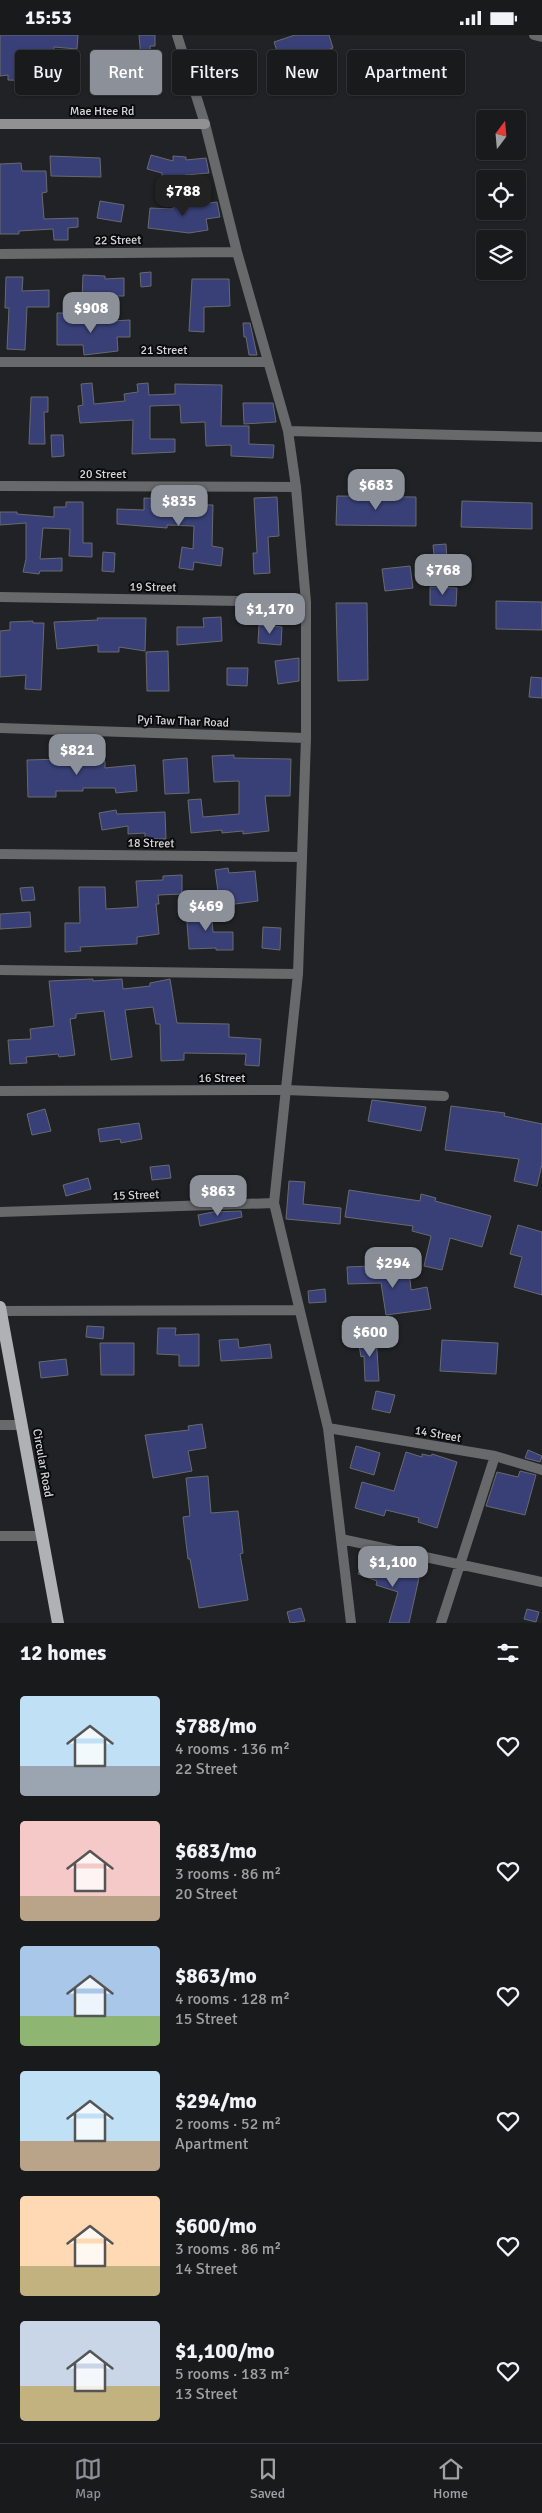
<!DOCTYPE html>
<meta charset="utf-8">
<style>
body{margin:0;font-family:Signika,sans-serif;background:#262729;color:#f1f3f6;height:100vh;display:flex;flex-direction:column;font-size:19px;white-space:nowrap}
*{box-sizing:border-box;margin:0}
p{font-size:16px;color:#9fa1a3}
.icon{flex:none;width:28px;height:28px;fill:none;stroke:currentColor;stroke-width:2;stroke-linecap:round;stroke-linejoin:round}
.map{position:relative;height:1588px;overflow:hidden}
.panel{display:flex;flex-direction:column;background:#191a1c;flex:1}
.panel>*{flex:none}
.hud{position:absolute;left:15px;top:15px;width:512px;height:45px;display:flex;gap:10px}
.needle{width:32px;rotate:16deg}
.buttons{position:absolute;left:476px;top:75px;display:grid;gap:10px}
.buttons a{display:grid;place-items:center;width:50px;height:50px;border-radius:5px;background:#191a1c;box-shadow:0 1px 4px #0004,0 0 0 1px #37383b;font-size:25px}
.price{position:absolute;translate:-50% -42px;padding:0 11px;border-radius:10px;background:#8c9099;color:#fff;font-size:16px;line-height:32px;filter:drop-shadow(0 1px 2px #0008)}
.price::after{content:'';position:absolute;left:50%;top:30px;width:15px;height:11px;margin-left:-8px;background:inherit;clip-path:polygon(0 0,100% 0,50% 100%)}
.price.on{background:#222;color:#fff}
ul{padding:0;list-style:none}
li{display:flex;align-items:center;gap:15px;height:125px;padding:0 20px}
li span{display:grid;place-items:center;flex:none;width:140px;height:100px;border-radius:5px;color:#555}
li>.icon{margin-inline-start:auto}
span .icon{width:60px;height:60px;fill:#fffc;stroke-width:1}
li b{font-size:21px}
h2{display:flex;justify-content:space-between;align-items:center;height:60px;padding:0 20px;font-size:21px}
.chip{padding:0 18px;border-radius:5px;background:#191a1c;box-shadow:0 1px 4px #0004,0 0 0 1px #37383b;font-size:18px;line-height:45px}
.chip.on{background:#8c9099;color:#fff}
.status{display:flex;justify-content:space-between;align-items:center;height:35px;padding:0 25px;background:#191a1c;direction:ltr}
.status svg{height:14px;fill:currentColor}
.dock{display:flex;justify-content:space-around;align-items:center;height:70px;border-top:1px solid #37383b;background:#191a1c;font-size:14px;color:#9fa1a3}
.dock a{display:grid;justify-items:center;gap:2px}
.dock .on{color:#8c9099}
.map>svg:first-child{display:block}
.building{fill:#384077;stroke:#696a6e}
.lines{fill:none;stroke-linecap:round;stroke-linejoin:round}
.street{stroke:#68696b;stroke-width:10}
.secondary{stroke:#919194;stroke-width:10}
.primary{stroke:#b0b1b4;stroke-width:12}
.labels{text-anchor:middle;stroke-width:4;stroke-linejoin:round;paint-order:stroke}
.street-label{font-size:12px;fill:#d6d6d9;stroke:#0b0b0d}
</style>
<div class="status"><b>15:53</b><svg viewBox="0 0 49 12"><path d="M0 12V9h3v3zM5 12V6h3v6zM10 12V3h3v9zM15 12V0h3v12zM26 1h20v11H26zM47 4h2v5h-2z"/></svg></div>
<div class="map">
<svg width="542" height="1588" viewBox="0 0 542 1588">
<rect width="100%" height="100%" fill="#212225"/>
<path class="building" d="M0,0h78l-1,14 -23,-2 -1,42 -21,-1 1,-7 -25,-1v-5l-8,1z
M139,0h16v11h-5l4,38 -23,3v4l-21,1 -1,-33 32,-1z
M295,0h34l4,13 -51,18 -8,-24z
M151,120l22,6v-5l13,1v3l20,-2 3,15 -24,2 -1,6 -22,-2v-6l-15,-4z
M50,121l50,2 1,19 -50,-1z
M21,128l1,8h24l1,21 -5,1 2,26 34,-1v9l-10,1v12h-14l-1,-11 -34,2v3h-19v-70z
M100,166l24,4 -3,17 -24,-4z
M174,166l13,1v4l30,-4 3,15 -14,2 2,11 -19,3 -41,-5 2,-20 23,1z
M151,237v14l-10,1 -1,-14z
M83,240l22,1v3l19,-1v18h-20v5l-22,-2z
M6,242h17l-1,14 27,-1v17h-22l-2,43 -18,-1 2,-41h-4z
M192,244h37l1,27 -26,1v25l-15,-1z
M57,278h17v10l56,-3v17h-13l1,14 -34,4 -1,-10h-26z
M243,288h7l7,32h-8l-3,-18h-2z
M92,348l2,21 31,-3 -1,-7 14,-2 -1,-8 11,-1 1,12 26,-1v-10l47,1 -1,41h28v18l25,1 -1,13 -42,-2v-11l-25,1 -1,-24 -24,1 -1,-18 -30,1v33h25v13l-43,2 1,-34 -53,3 -2,-17 5,-1 -2,-21z
M31,362h17v15h-4l1,32h-16z
M243,368h30l3,19 -32,2z
M51,400h12l1,21 -12,1z
M337,461l79,1v29l-80,-1z
M277,462l2,39 -11,1 2,36 -16,1 -1,-21h4l-3,-55z
M144,463l38,1v5l31,1 -1,41 11,2 -2,18 -27,-4 -1,8 -14,-2 3,-21 11,2 1,-23 -27,-1v3l-50,-4v-15l27,1z
M462,466l70,2v26l-71,-2z
M66,467h17v41h9v14l-23,-1 1,-27 -27,-1 -3,31 22,-1v13h-22l-1,3 -16,-2 3,-13v-36l-26,2v-13h17v2l37,3v-10h12z
M446,509l1,19 -12,1 -2,-19z
M103,517l12,1 -1,19 -12,-1z
M410,531l3,22 -28,3 -3,-22z
M430,552l27,1 -1,18 -26,-1z
M496,566l46,1v28l-46,-1z
M336,568h31l1,77 -30,1z
M221,582l1,24 -45,4v-18h27l-1,-9z
M97,583h49l-1,33 -26,-4v5h-21v-7l-41,4 -3,-27 44,-2z
M33,586v2h11l-3,67 -16,-1 1,-14 -26,2v-46l10,-1v-8z
M259,590l23,2 -1,18 -23,-2z
M168,616l1,40h-22l-1,-39z
M299,623v23l-21,3 -3,-23z
M227,633h21l-1,18 -20,-1z
M531,642l11,1v20l-13,-1z
M61,718h21l1,8h22v7l30,-3 2,26 -21,2 -1,-5h-32v3h-27v6h-28l-1,-37 35,-1z
M234,720v3l57,1 -1,37h-25l4,35 -26,3v-3l-21,2v-3l-31,3 -3,-33 13,-1 2,18 36,-3v-33l-25,1 -2,-26z
M187,723l2,35 -24,1 -2,-34z
M116,775l1,4 48,-2 1,27h-21v-6l-17,1v-8l-26,4 -3,-17z
M228,833l1,5 26,-2 3,30 -38,5 -5,-36z
M182,840v19l-24,1 1,9h-3l3,30 -22,3v7l-57,3 1,4 -16,1v-29h15l-1,-36h26l1,22 32,-2 -2,-26 27,-1v-4z
M33,852l2,13 -13,1 -2,-13z
M211,874l2,23h20v18h-17v-2l-27,1 -3,-39z
M30,877l1,15 -31,2v-15z
M263,892l18,1 -1,22 -18,-2z
M93,944v2l29,-2 1,10 27,-3v-3l20,-4 7,44 52,1v13l32,2 -2,27 -14,-1 1,-11 -62,-1v7l-23,1 -1,-37h-4l-3,-17 -28,3 7,47 -21,3 -7,-49 -28,3v4l-6,1 5,36 -16,2 -1,-3 -32,3 1,6 -17,1 -2,-24 23,-1 -1,-10 24,-3 -5,-45z
M372,1065l54,7 -5,24 -53,-10z
M451,1071l54,7 -1,3 38,8v40l-5,22 -23,-5 5,-22 -74,-9z
M45,1074l6,22 -19,4 -5,-21z
M139,1088l3,16 -21,4 -1,-4 -20,3 -2,-13z
M169,1130l2,13 -19,2 -2,-13z
M88,1143l3,11 -25,7 -3,-11z
M289,1146l16,1 -2,22 38,4 -1,16 -54,-5z
M349,1155l71,11 1,-7 15,4 -1,3 56,15 -9,31 -32,-9 -8,32 -18,-4 7,-30 -19,-5 1,-5 -68,-9z
M241,1176l1,6 -42,9 -2,-11 15,-3z
M518,1190l24,7v63l-28,-8 8,-30 -12,-3z
M372,1231l1,6 36,-3 2,21 16,-3 4,22 -45,6 -5,-32 -33,1 -1,-17z
M325,1254l1,13 -17,1 -1,-12z
M87,1291l17,1 -1,12 -17,-2z
M158,1293h18l-1,7 24,-1v32h-20v-11l-22,-1z
M376,1301l3,45h-14l-1,-25 -3,1 -3,-18z
M238,1304l1,9 31,-4 2,14 -51,3 -2,-21z
M442,1305l56,3 -2,31 -56,-3z
M100,1308h34v32h-33z
M66,1324l2,16 -27,3 -2,-16z
M376,1356l19,4 -5,18 -18,-4z
M202,1389l4,24 -18,3 4,20 -39,7 -8,-43 44,-5 -1,-4z
M356,1411l24,7 -6,22 -24,-7z
M528,1415l14,6 -2,6 -15,-4z
M406,1417l16,5v-3l9,2 1,-2 25,8 -20,66 -19,-6 1,-4 -33,-8 -2,6 -29,-8 7,-26 32,9z
M520,1436l16,4 -11,40 -39,-9 11,-34 21,5z
M208,1441l3,37 27,-2 5,42 -3,1 8,46 -49,8 -9,-49h-2l-5,-42 7,-1 -4,-38z
M365,1521l13,4 -1,5 16,5 -1,3 27,5 -10,45h-20l9,-31 -22,-7 1,-4 -19,-7z
M301,1573l4,13 -15,2 -3,-11z
M527,1574l12,3 -3,10 -12,-3z"/>
<g class="lines">
<path class="street" d="M177,0l28,89 32,128 51,179 8,56 10,115v136l-4,119 -4,117 -24,229 54,225 23,195
M534,0l8,2
M0,219l237,-2
M0,327h268
M288,396l254,6
M0,451l296,1
M0,562l306,5
M0,693l306,10
M0,819l302,3
M0,935l298,4
M0,1056l286,-1 158,6
M0,1177l274,-9
M0,1276l299,-1
M0,1390h22
M328,1393l167,28 47,14
M0,1501h42
M341,1504l201,43
M441,1588l54,-167"/>
<path class="secondary" d="M0,89h205"/>
<path class="primary" d="M0,1272l58,316"/>
</g>
<g class="labels">
<g class="street-label">
<text x="102" y="80">Mae Htee Rd</text>
<text transform="translate(118 205) rotate(-1)" y="4">22 Street</text>
<text x="164" y="319">21 Street</text>
<text x="103" y="443">20 Street</text>
<text transform="translate(153 552) rotate(1)" y="4">19 Street</text>
<text transform="translate(183 686) rotate(2)" y="4">Pyi Taw Thar Road</text>
<text transform="translate(151 808) rotate(1)" y="4">18 Street</text>
<text x="222" y="1047">16 Street</text>
<text transform="translate(136 1160) rotate(-2)" y="4">15 Street</text>
<text transform="translate(438 1399) rotate(10)" y="4">14 Street</text>
<text transform="translate(43 1428) rotate(80)" y="4">Circular Road</text>
</g>
</g>
</svg>
<div class="buttons">
<a><svg class="needle" viewBox="-14 -14 28 28"><path d="M0-13l5 13h-10z" fill="#e53935"/><path d="M0 13l5-13h-10z" fill="#9fa1a3"/></svg></a>
<a><svg class="icon" aria-label="locate" viewBox="0 0 24 24"><circle cx="12" cy="12" r="6"/><path d="M12 2v4M12 18v4M2 12h4M18 12h4"/></svg></a>
<a><svg class="icon" aria-label="layers" viewBox="0 0 24 24"><path d="M12 4l9 5-9 5-9-5zM3 14l9 5 9-5"/></svg></a>
</div>
<b class="price on" style="left:183px;top:182px">$788</b>
<b class="price" style="left:91px;top:299px">$908</b>
<b class="price" style="left:376px;top:476px">$683</b>
<b class="price" style="left:179px;top:492px">$835</b>
<b class="price" style="left:443px;top:561px">$768</b>
<b class="price" style="left:270px;top:600px">$1,170</b>
<b class="price" style="left:77px;top:741px">$821</b>
<b class="price" style="left:206px;top:897px">$469</b>
<b class="price" style="left:218px;top:1182px">$863</b>
<b class="price" style="left:393px;top:1254px">$294</b>
<b class="price" style="left:370px;top:1323px">$600</b>
<b class="price" style="left:393px;top:1553px">$1,100</b>
<div class="hud">
<a class="chip">Buy</a>
<a class="chip on">Rent</a>
<a class="chip">Filters</a>
<a class="chip">New</a>
<a class="chip">Apartment</a>
</div>
</div>
<section class="panel">
<h2>12 homes<svg class="icon" aria-label="filters" viewBox="0 0 24 24"><path d="M4 7h16M4 17h16"/><circle cx="9" cy="7" r="2"/><circle cx="15" cy="17" r="2"/></svg></h2>
<ul>
<li><span style="background:linear-gradient(#bfe0f5 70%,#9aa5b1 0)"><svg class="icon" aria-label="home" viewBox="0 0 24 24"><path d="M3 11l9-7 9 7M6 9v11h12V9"/></svg></span><div><b>$788/mo</b><p>4 rooms · 136 m²</p><p>22 Street</p></div><svg class="icon" aria-label="heart" viewBox="0 0 24 24"><path d="M12 20l-8-8c-3-5 5-10 8-4 3-6 11-1 8 4z"/></svg></li>
<li><span style="background:linear-gradient(#f6c9c9 75%,#b9a48a 0)"><svg class="icon" aria-label="home" viewBox="0 0 24 24"><path d="M3 11l9-7 9 7M6 9v11h12V9"/></svg></span><div><b>$683/mo</b><p>3 rooms · 86 m²</p><p>20 Street</p></div><svg class="icon" aria-label="heart" viewBox="0 0 24 24"><path d="M12 20l-8-8c-3-5 5-10 8-4 3-6 11-1 8 4z"/></svg></li>
<li><span style="background:linear-gradient(#a9c7e8 70%,#8fb573 0)"><svg class="icon" aria-label="home" viewBox="0 0 24 24"><path d="M3 11l9-7 9 7M6 9v11h12V9"/></svg></span><div><b>$863/mo</b><p>4 rooms · 128 m²</p><p>15 Street</p></div><svg class="icon" aria-label="heart" viewBox="0 0 24 24"><path d="M12 20l-8-8c-3-5 5-10 8-4 3-6 11-1 8 4z"/></svg></li>
<li><span style="background:linear-gradient(#bfe0f5 70%,#b9a48a 0)"><svg class="icon" aria-label="home" viewBox="0 0 24 24"><path d="M3 11l9-7 9 7M6 9v11h12V9"/></svg></span><div><b>$294/mo</b><p>2 rooms · 52 m²</p><p>Apartment</p></div><svg class="icon" aria-label="heart" viewBox="0 0 24 24"><path d="M12 20l-8-8c-3-5 5-10 8-4 3-6 11-1 8 4z"/></svg></li>
<li><span style="background:linear-gradient(#ffd9b3 70%,#c2b280 0)"><svg class="icon" aria-label="home" viewBox="0 0 24 24"><path d="M3 11l9-7 9 7M6 9v11h12V9"/></svg></span><div><b>$600/mo</b><p>3 rooms · 86 m²</p><p>14 Street</p></div><svg class="icon" aria-label="heart" viewBox="0 0 24 24"><path d="M12 20l-8-8c-3-5 5-10 8-4 3-6 11-1 8 4z"/></svg></li>
<li><span style="background:linear-gradient(#c9d6e8 65%,#c2b280 0)"><svg class="icon" aria-label="home" viewBox="0 0 24 24"><path d="M3 11l9-7 9 7M6 9v11h12V9"/></svg></span><div><b>$1,100/mo</b><p>5 rooms · 183 m²</p><p>13 Street</p></div><svg class="icon" aria-label="heart" viewBox="0 0 24 24"><path d="M12 20l-8-8c-3-5 5-10 8-4 3-6 11-1 8 4z"/></svg></li>
</ul>
</section>
<nav class="dock">
<a class="on"><svg class="icon" aria-label="map" viewBox="0 0 24 24"><path d="M3 6l6-2 6 2 6-2v14l-6 2-6-2-6 2zM9 4v14M15 6v14"/></svg>Map</a>
<a><svg class="icon" aria-label="saved" viewBox="0 0 24 24"><path d="M7 4h10v16l-5-4-5 4z"/></svg>Saved</a>
<a><svg class="icon" aria-label="home" viewBox="0 0 24 24"><path d="M3 11l9-7 9 7M6 9v11h12V9"/></svg>Home</a>
</nav>
